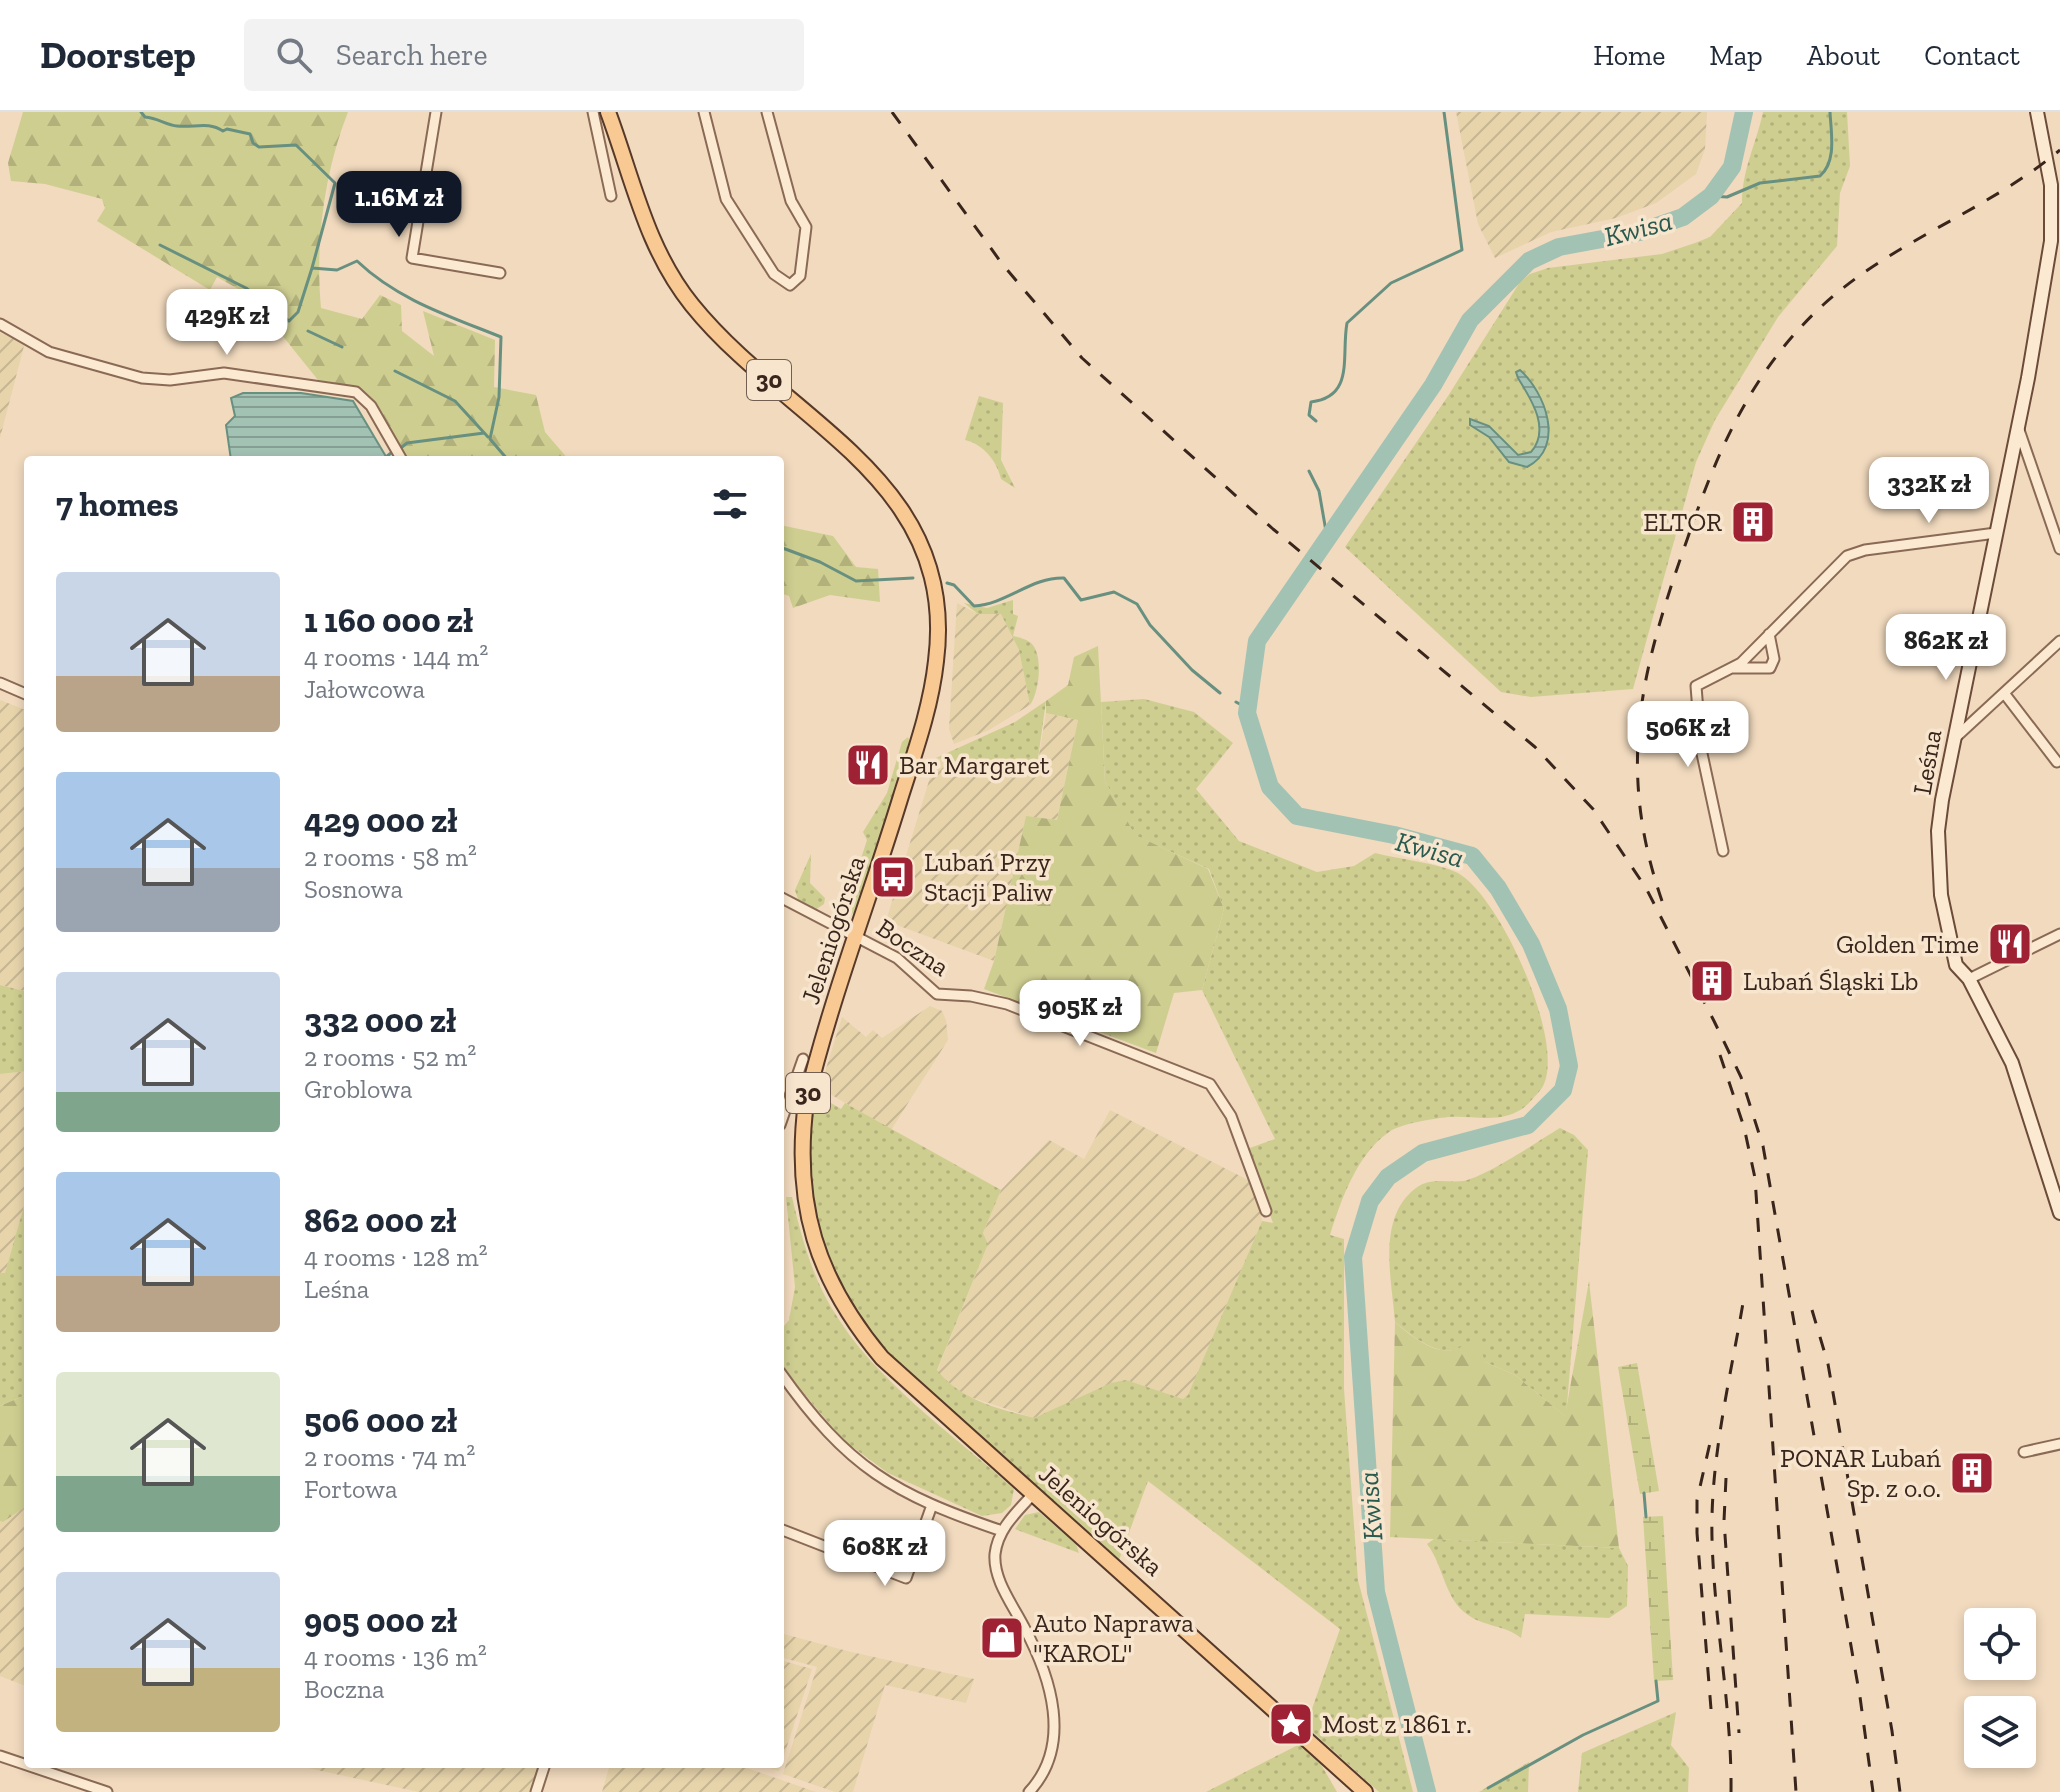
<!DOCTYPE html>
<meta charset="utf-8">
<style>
body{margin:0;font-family:"Zilla Slab",serif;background:#f2f2f3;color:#1f2937;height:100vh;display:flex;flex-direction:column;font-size:30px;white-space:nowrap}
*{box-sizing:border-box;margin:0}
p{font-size:26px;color:#747a83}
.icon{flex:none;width:44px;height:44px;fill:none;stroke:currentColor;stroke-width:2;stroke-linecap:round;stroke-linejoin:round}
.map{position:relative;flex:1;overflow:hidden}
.side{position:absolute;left:24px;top:344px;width:760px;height:1312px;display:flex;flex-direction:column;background:#fff;border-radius:8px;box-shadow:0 4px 12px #0003}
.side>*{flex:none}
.fabs{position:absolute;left:1964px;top:1496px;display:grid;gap:16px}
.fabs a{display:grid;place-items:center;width:72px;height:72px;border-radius:8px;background:#fff;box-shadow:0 4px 12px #0003;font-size:40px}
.price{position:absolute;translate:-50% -68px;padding:0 18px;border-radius:16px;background:#fff;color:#222;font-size:26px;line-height:52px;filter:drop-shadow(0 2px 4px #0008)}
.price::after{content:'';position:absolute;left:50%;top:48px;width:24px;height:18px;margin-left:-12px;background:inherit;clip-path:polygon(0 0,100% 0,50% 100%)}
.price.on{background:#111827;color:#fff}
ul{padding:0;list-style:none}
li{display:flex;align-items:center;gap:24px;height:200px;padding:0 32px}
li span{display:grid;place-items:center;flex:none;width:224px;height:160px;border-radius:8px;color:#555}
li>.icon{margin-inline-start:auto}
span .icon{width:96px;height:96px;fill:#fffc;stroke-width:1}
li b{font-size:34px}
h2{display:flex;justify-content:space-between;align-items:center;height:96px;padding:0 32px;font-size:34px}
header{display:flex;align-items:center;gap:48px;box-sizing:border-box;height:112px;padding:0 40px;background:#fff;border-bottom:2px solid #e0e1e3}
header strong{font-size:38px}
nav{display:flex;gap:44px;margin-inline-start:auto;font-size:28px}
.search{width:560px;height:72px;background:#f2f2f3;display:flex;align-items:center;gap:20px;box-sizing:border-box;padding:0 28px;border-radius:8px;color:#747a83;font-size:30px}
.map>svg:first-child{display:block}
.farmland{fill:url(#farmland-furrows)}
.grass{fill:url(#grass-dots)}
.forest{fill:url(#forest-firs)}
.wetland{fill:url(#wetland-marsh)}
.water{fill:url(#water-rules);stroke:#689080;stroke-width:2}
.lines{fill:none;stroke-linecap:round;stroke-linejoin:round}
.stream{stroke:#689080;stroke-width:3}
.river{stroke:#a2c2b4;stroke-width:18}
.street-casing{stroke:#8a6a55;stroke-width:13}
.secondary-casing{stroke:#6c4b39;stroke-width:16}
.primary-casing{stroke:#57392a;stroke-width:18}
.street{stroke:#fbe9d1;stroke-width:9}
.secondary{stroke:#fbe9d1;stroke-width:12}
.primary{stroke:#f8c992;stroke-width:14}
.rail{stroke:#39251b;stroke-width:3;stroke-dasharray:14 14;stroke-linecap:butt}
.labels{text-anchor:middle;stroke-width:7;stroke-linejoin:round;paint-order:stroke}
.shield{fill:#f8e5ce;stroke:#725f51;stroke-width:2}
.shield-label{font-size:24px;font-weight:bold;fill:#39251b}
.poi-label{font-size:26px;fill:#39251b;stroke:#f8e5ce;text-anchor:start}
.street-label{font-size:26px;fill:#39251b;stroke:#f8e5ce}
.water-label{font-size:28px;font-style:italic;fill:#295a4f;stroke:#f8e5ce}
</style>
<header>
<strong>Doorstep</strong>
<div class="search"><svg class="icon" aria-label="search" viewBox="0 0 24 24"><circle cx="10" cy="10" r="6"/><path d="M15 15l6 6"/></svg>Search here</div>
<nav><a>Home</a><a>Map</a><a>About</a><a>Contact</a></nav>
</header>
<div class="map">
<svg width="2060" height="1680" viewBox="0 0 2060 1680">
<defs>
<pattern id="farmland-furrows" width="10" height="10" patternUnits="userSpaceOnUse" patternTransform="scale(2)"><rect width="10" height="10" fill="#e7d4ab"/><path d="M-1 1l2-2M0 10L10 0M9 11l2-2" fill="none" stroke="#c7b693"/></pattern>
<pattern id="grass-dots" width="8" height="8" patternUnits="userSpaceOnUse" patternTransform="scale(2)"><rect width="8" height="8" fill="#cfce91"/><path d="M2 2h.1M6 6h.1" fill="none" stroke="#b2b17c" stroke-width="1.8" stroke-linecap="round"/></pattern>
<pattern id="forest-firs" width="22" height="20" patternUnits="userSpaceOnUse" patternTransform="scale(2)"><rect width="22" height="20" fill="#cfce91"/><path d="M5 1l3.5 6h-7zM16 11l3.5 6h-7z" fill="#b2b17c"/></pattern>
<pattern id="wetland-marsh" width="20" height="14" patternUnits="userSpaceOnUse" patternTransform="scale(2)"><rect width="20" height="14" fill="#cfce91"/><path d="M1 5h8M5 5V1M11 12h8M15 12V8" fill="none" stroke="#b2b17c"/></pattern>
<pattern id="water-rules" width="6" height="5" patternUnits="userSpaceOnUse" patternTransform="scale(2)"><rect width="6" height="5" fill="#a2c2b4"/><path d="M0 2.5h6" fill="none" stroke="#859d92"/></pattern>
</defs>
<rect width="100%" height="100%" fill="#f1dabe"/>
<path class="farmland" d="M1456,0h251l-2,37 -9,25 -40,29 -40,15 -65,14 -56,26 -17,-34z
M0,221l25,9 -25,96z
M957,491l21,11h23l18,36 11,55 -41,25 -35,14 -5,-15z
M0,588l28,11v281l-28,-7z
M1046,601l32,7 -21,100 -31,-3 -32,144 -108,-40 50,-163 100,15z
M930,894l12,5 4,9 2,20 -57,90 -71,-42 22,-71 24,20 7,-7 9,8z
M28,959v121l-23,82 -5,-1v-199z
M1110,998l144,73 8,38 -74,175 -5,3 -58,-19 -91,38 -70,-23 -15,-9 -12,-15 51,-127 -5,-11 18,-43 48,-50 35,19z
M28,1393v182l-28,-11v-155z
M780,1521l71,19 123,27 -8,24 -81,-18 -32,107h-18l-52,-18 34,-107 -37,-10z
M780,1548l32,9 -33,102 -21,-7h22z
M289,1652h252l-9,28h-113z
M610,1652h125l81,28h-214z"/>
<path class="grass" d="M1763,0h84l3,54 -10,27 -3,53 -59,71 -63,103 -19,42 -63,227 -102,8 -30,-5 -156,-145 103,-151 72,-114 10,-8 18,-6 114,-14 33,-11 15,-6 32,-34c0,-34 14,-58 21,-91z
M979,284l24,7 -2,57 14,28 -14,-9c-4,-18 -18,-35 -36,-39z
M1013,488v14l5,2 -5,20c5,1 14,3 18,7 13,12 8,50 -1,62l-11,-55 -18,-36h-23l-14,-11 23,5z
M1144,587l50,13 39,31 -37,46 43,52 78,31 37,-6 21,-13c23,6 63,10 83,20 42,24 106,165 86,211 -2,6 -11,14 -15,19 -23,23 -53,12 -81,14 -15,2 -46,6 -59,15 -32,22 -48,68 -59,103l14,4v150l14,191 55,212h-34l-73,-66 34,-97 -192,-148 -29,79 -166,-146 -87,-84 -31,-51 -22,-64 -6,-71 9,-50 25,15 4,-6 156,87 -18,43 5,11 -51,126c23,30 62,39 97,48l77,-35 15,-3 57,19 5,-4 74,-174 11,2 -26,-74 28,-10 -73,-149 22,-81 -15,-40 -75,-34 -29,-54 -4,-79z
M1046,589l-10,72 -100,-15 79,-36z
M908,625l2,6 -53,168 -13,8 5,-53 4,-3 5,5 9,-28 -4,-8 24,-39 15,-51z
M811,742l-1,29 15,15 -1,6 -9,6 -16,-8 -4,-12z
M0,873l28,7v79l-28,3z
M1560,1016l14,7 14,15 -22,267 -51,-42 -30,-13 -16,-20c-23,23 -56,-5 -74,-20 -3,-42 -19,-104 21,-134 15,-11 31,-5 47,-7 23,-4 75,-40 97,-53z
M28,1080v202l-28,12v-133h5z
M786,1085h6c9,38 19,76 39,110 43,74 120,125 183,182l-3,16 -9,8 -20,3 -94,-43 -45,-33 -46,-55 -17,-24v-30l9,-11 6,-33z
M1039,1400l37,32 3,9 -64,-24 10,-14z
M1434,1427l185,9 9,18 -1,40 -18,12 -84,-4 -4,24c-16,-13 -36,-11 -53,-23 -24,-16 -24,-49 -41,-71z
M1676,1600l-5,33 18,23 -1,24h-110l4,-39z
M1300,1632l19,17 18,31h-131z
M1529,1650l-1,30h-49z"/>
<path class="forest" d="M23,0h325c-24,61 -33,131 -27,196l41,11 18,-24 21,10 1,26 32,25 -11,-45 72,29 -1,47 42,8 9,37 24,28h-159l-37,-57 -13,-13 -42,-10 -37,-46 -32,-16 5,-20 -37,-21 -7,13 -113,-69 8,-13 -3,-9 -57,-15 -34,-3 -3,-18z
M780,413l53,11 23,31 22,2 2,33 -50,-7 -37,13 -4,-12 -9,-3z
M1098,534l7,135 30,54 73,34 16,40 -22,81 -28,3 -18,60 -172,-64 10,-28 32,-145 31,4 21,-100 -32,-7v-12l22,-16 6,-28z
M1589,1169l30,267 -229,-11 5,-215c18,16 51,43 74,19l12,8 4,13 30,13 50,41z
M28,1282v111l-25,17 -3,-1v-115z"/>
<path class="wetland" d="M1637,1251l22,128 -19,3 -22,-127z
M1663,1404l10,164 -19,1 -11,-164z"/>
<path class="water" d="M1520,258c25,22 46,77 7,97l-18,-5 -20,-25 -19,-12v-6l19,7 29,29 13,-3c20,-23 0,-53 -13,-74l-2,-6z
M243,281h58l52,8 35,59h-157l-5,-35 9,-9 -4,-18z"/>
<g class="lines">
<path class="stream" d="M141,0l4,5c13,1 21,8 32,9 17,2 31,-5 46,5l4,-2 23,5 3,9 6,4 37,-2 39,38 -23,85 25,2 20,-9c41,39 92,55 144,76l-2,60 -9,42 18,21
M1711,84l16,1 33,-14 60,-7c17,-15 11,-43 10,-64
M160,133l86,43 43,33 9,-9 14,-44
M308,219l34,16
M395,259l60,30 33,36
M1316,309l-7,-6 2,-13c44,-5 30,-46 36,-79l44,-40 71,-33 -18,-138
M402,335l5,-4 77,-10
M386,345l5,-4
M1309,359l10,20 8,46
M780,435l40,15 36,19 57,-3
M947,471l7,2 20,21c33,-2 57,-29 90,-28l17,22 33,-8 23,12 13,21 42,45 28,23
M1236,590l11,6
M1644,1381l2,24
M1488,1676l95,-53 75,-34 -2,-20"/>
<path class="river" d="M1427,1680l-51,-200 -23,-335 17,-56 18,-24 35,-24 105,-28 35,-35 6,-24 -11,-57 -27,-65 -33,-56 -26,-32 -78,-21 -97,-19 -27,-29 -23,-74 10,-72 176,-256 37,-65 59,-59 30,-14 81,-15 43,-15 28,-21 21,-29 12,-55"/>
<g class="street-casing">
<path id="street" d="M436,0l-24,146 88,15
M593,0l18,84
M704,0l22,87 48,75 16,11 10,-9 6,-49 -15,-26 -24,-89
M0,212l49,28 93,26 28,2 54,-7 132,19 15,14 31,54
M2018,315l42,122
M1733,556h37l4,-9 -5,-25
M0,571l28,12
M2004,581l53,69
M1955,626l105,-97
M1723,739l-22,-102 -5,-63 45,-23 106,-107 18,-6 131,-17
M780,785l117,61 40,36 34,2 36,8 203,80 21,32 35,95
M1969,867l91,-45
M780,1013l23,-66
M780,1260c68,96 113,122 222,159
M2024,1340l36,-8
M780,1417l126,49 26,-73
M0,1644l107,36
M536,1680l9,-28
M1029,1680c44,-47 22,-115 -5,-165 -11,-22 -31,-47 -29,-73 3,-26 23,-43 39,-61"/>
</g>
<g class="secondary-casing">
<path id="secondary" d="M2037,0l14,73v56l-23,137 -86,422 -4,31 3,64 15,70 13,14 43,84 48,150"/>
</g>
<g class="primary-casing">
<path id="primary" d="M608,0c25,67 38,136 84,193 95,118 267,174 244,356 -5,46 -21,91 -35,135 -31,102 -70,202 -95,306 -13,102 10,177 76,256l483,434"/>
</g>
<use href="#street" class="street"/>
<use href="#secondary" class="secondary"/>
<use href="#primary" class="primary"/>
<path class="rail" d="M892,0l111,153 79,93 191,171 262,218 58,62 53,79 68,133 27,56 22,69 97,551 13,95
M1662,789c-47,-136 -20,-234 26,-364 30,-88 65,-168 135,-232 70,-64 164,-94 237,-155
M1720,943l24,72 11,51 41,614
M1812,1198l16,54 64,367 8,61
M1726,1366l-2,43 15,212
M1711,1597l-14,-176v-33l15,-66
M1731,1680c1,-85 -17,-169 -19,-254 -2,-80 19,-162 32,-241"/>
</g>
<defs>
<g id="building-square" transform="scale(2.3)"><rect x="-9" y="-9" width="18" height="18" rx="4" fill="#9e2134" stroke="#f8e5ce"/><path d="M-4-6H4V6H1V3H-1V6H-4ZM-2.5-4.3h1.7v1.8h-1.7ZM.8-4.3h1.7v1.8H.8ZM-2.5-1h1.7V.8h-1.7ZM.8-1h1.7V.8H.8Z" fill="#fff"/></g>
<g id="restaurant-square" transform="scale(2.3)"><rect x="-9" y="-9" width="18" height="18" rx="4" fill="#9e2134" stroke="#f8e5ce"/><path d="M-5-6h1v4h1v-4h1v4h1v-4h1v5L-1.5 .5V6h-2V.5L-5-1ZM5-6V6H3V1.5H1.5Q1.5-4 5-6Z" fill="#fff"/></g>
<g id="bus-square" transform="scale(2.3)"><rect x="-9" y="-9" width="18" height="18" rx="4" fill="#9e2134" stroke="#f8e5ce"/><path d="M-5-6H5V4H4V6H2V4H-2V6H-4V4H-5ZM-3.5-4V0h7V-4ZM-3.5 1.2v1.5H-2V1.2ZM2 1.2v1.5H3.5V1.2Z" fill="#fff"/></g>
<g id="shop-square" transform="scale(2.3)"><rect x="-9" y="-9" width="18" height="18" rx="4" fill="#9e2134" stroke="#f8e5ce"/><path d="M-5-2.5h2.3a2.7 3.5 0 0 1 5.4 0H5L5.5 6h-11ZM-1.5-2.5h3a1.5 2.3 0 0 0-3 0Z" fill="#fff"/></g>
<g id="sight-square" transform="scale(2.3)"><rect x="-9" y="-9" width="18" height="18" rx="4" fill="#9e2134" stroke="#f8e5ce"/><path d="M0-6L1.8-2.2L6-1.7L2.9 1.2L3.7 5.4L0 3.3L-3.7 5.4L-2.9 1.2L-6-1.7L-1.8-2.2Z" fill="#fff"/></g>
</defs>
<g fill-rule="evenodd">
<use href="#building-square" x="1753" y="410"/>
<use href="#restaurant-square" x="868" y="653"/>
<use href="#bus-square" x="893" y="765"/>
<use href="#restaurant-square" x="2010" y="832"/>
<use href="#building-square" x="1712" y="869"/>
<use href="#building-square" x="1972" y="1361"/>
<use href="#shop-square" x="1002" y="1526"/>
<use href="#sight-square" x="1291" y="1612"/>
</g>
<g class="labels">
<g class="shield">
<rect x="747" y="248" width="44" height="40" rx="6"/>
<rect x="786" y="961" width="44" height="40" rx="6"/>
</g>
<g class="shield-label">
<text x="769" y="276">30</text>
<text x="808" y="989">30</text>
</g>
<g class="poi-label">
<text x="1722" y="419" text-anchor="end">ELTOR</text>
<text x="899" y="662">Bar Margaret</text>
<text x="924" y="759">Lubań Przy<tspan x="924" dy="30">Stacji Paliw</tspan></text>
<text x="1979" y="841" text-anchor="end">Golden Time</text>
<text x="1743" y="878">Lubań Śląski Lb</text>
<text x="1941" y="1355" text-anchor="end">PONAR Lubań<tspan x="1941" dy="30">Sp. z o.o.</tspan></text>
<text x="1033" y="1520">Auto Naprawa<tspan x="1033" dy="30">"KAROL"</tspan></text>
<text x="1322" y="1621">Most z 1861 r.</text>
</g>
<g class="street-label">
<text transform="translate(1927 650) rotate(-80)" y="9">Leśna</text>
<text transform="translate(833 818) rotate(-72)" y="9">Jeleniogórska</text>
<text transform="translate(913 835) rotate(34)" y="9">Boczna</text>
<text transform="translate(1101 1408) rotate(41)" y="9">Jeleniogórska</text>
</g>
<g class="water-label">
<text transform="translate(1638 116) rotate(-15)" y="10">Kwisa</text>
<text transform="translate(1430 737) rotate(15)" y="10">Kwisa</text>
<text transform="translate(1370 1394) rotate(-94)" y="10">Kwisa</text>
</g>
</g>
</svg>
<div class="fabs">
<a><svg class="icon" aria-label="locate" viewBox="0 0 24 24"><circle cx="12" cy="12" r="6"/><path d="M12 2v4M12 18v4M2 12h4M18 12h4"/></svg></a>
<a><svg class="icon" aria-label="layers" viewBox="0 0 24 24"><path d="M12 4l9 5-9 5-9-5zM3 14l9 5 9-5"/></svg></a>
</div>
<b class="price on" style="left:399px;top:127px">1.16M zł</b>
<b class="price" style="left:227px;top:245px">429K zł</b>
<b class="price" style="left:1929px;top:413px">332K zł</b>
<b class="price" style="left:1946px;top:570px">862K zł</b>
<b class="price" style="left:1688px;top:657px">506K zł</b>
<b class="price" style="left:1080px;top:936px">905K zł</b>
<b class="price" style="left:885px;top:1476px">608K zł</b>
<section class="side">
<h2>7 homes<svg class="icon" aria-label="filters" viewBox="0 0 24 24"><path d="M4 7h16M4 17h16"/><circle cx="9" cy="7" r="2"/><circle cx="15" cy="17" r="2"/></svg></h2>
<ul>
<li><span style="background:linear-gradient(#c9d6e8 65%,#b9a48a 0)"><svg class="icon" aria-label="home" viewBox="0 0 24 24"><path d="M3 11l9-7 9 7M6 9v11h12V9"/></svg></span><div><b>1 160 000 zł</b><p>4 rooms · 144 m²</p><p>Jałowcowa</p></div></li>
<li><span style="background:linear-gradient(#a9c7e8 60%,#9aa5b1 0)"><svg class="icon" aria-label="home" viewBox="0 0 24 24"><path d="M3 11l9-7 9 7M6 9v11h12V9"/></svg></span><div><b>429 000 zł</b><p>2 rooms · 58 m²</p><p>Sosnowa</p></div></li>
<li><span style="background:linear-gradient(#c9d6e8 75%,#7fa58c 0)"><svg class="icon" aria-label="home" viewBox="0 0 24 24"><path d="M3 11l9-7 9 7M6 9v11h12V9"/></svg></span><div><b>332 000 zł</b><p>2 rooms · 52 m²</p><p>Groblowa</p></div></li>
<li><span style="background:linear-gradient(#a9c7e8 65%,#b9a48a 0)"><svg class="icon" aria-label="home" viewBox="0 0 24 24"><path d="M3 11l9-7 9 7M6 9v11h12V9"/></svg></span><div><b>862 000 zł</b><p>4 rooms · 128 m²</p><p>Leśna</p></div></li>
<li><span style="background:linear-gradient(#dfe7d0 65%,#7fa58c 0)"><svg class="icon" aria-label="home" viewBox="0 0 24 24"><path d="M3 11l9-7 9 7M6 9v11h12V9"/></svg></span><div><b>506 000 zł</b><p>2 rooms · 74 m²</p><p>Fortowa</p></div></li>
<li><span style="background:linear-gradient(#c9d6e8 60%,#c2b280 0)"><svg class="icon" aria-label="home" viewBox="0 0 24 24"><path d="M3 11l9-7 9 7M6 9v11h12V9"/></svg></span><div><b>905 000 zł</b><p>4 rooms · 136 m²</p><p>Boczna</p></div></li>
</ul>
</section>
</div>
